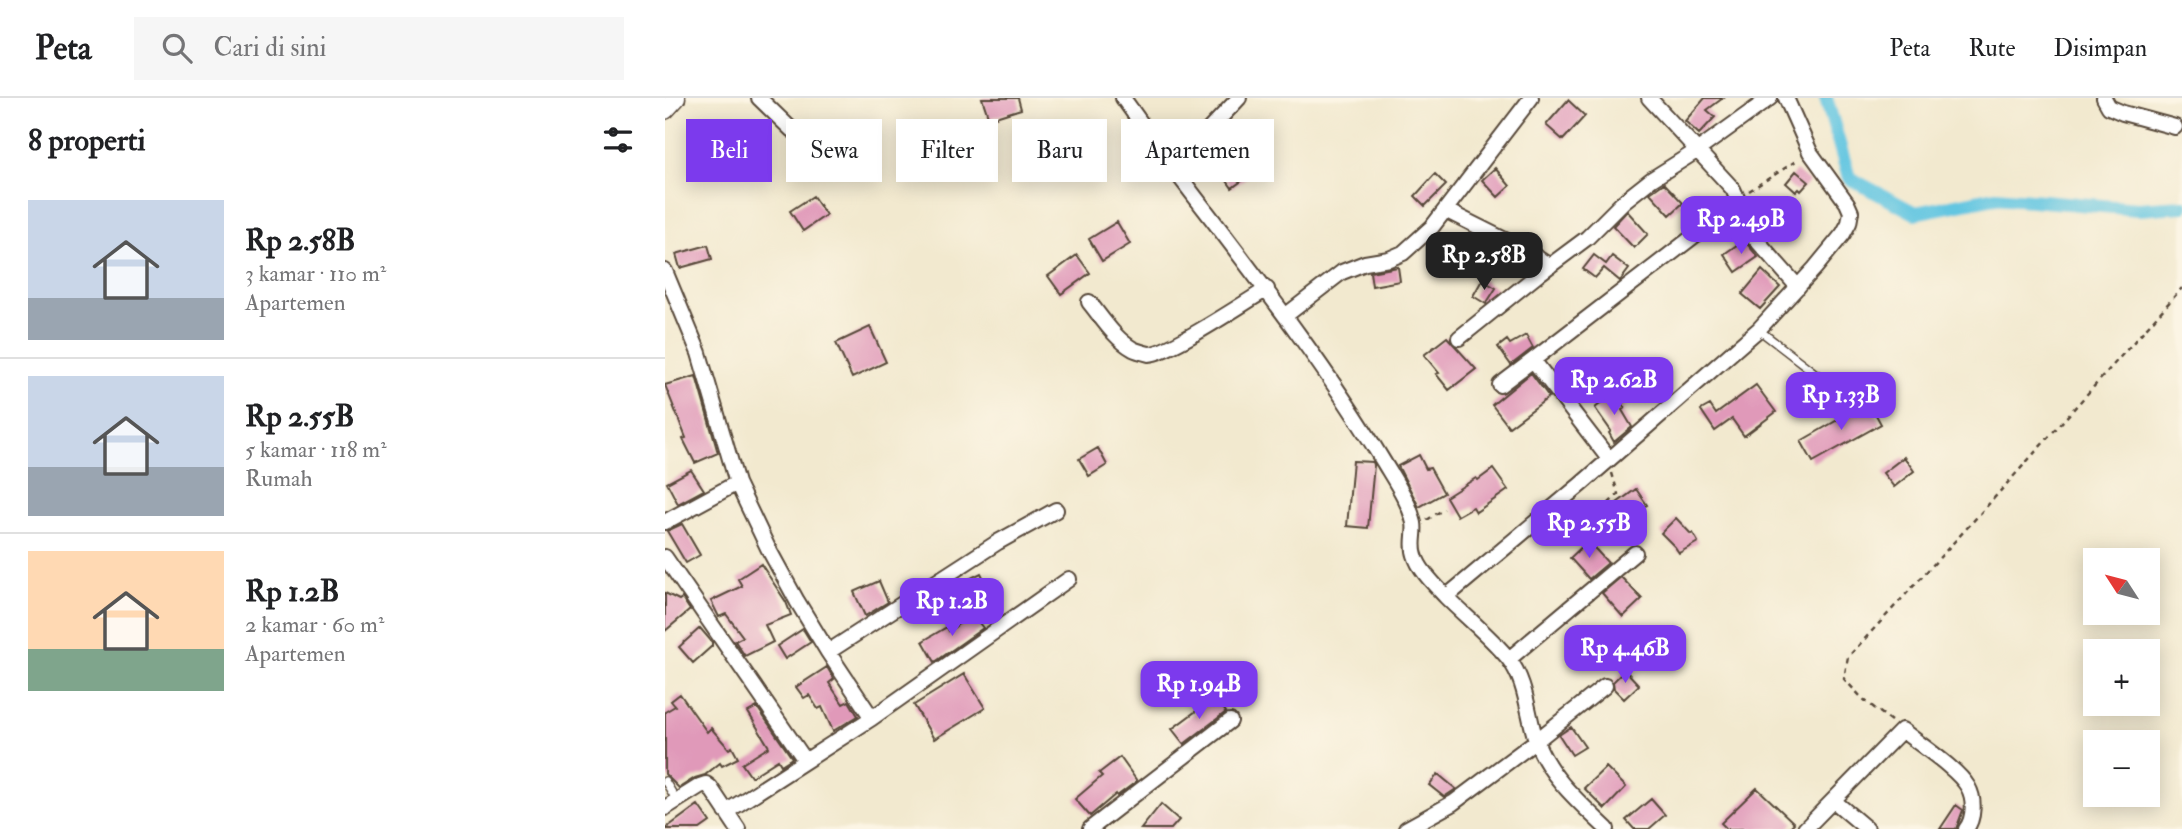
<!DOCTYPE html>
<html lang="id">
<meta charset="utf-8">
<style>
body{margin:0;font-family:"IM FELL Double Pica",serif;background:#f6f6f6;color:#202124;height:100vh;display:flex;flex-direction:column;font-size:26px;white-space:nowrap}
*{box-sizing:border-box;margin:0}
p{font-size:23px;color:#757577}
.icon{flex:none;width:38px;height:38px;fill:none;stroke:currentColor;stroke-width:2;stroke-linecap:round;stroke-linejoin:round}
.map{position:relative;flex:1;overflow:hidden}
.details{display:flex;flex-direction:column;background:#fff;width:665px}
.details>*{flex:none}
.top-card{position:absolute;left:21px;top:21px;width:665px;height:63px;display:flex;gap:14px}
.needle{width:46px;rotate:306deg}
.buttons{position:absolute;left:1418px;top:450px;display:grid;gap:14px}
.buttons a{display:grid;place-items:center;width:77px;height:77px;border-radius:0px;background:#fff;box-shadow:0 4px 18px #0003;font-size:35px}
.price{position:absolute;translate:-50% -60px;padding:0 16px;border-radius:14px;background:#7c3aed;color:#fff;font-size:23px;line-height:46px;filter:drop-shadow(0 2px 4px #0008)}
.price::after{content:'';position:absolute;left:50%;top:42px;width:21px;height:16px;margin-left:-10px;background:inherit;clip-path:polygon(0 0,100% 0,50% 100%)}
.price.current{background:#222;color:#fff}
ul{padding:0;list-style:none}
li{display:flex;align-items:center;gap:21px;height:175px;padding:0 28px}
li+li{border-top:2px solid #e0e0e0}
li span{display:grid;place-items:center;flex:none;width:196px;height:140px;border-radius:0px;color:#555}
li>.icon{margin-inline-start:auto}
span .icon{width:84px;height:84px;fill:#fffc;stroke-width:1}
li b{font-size:30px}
h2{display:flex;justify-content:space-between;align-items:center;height:84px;padding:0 28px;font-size:30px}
.pill{padding:0 24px;border-radius:0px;background:#fff;box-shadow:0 4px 18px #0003;font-size:24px;line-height:63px}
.pill.current{background:#7c3aed;color:#fff}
header{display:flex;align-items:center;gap:42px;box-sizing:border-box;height:98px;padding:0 35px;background:#fff;border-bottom:2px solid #e0e0e0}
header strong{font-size:33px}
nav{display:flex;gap:38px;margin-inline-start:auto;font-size:24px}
.search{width:490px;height:63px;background:#f6f6f6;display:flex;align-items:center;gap:18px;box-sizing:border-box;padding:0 24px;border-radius:0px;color:#757577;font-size:26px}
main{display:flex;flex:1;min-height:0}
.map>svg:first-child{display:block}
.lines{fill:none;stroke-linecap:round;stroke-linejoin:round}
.canal{stroke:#63c6e1;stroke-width:14}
.building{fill:#e099b9}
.service-casing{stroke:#564739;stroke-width:10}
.minor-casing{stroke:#564739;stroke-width:18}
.tertiary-casing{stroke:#564739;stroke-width:21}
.path{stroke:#564739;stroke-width:2.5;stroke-dasharray:5 5;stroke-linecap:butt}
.service{stroke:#fff;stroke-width:7}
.minor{stroke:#fff;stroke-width:14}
.tertiary{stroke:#fff;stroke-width:18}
</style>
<header>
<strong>Peta</strong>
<div class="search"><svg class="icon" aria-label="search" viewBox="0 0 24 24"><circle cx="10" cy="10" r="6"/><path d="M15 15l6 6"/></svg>Cari di sini</div>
<nav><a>Peta</a><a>Rute</a><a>Disimpan</a></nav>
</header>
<main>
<section class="details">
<h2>8 properti<svg class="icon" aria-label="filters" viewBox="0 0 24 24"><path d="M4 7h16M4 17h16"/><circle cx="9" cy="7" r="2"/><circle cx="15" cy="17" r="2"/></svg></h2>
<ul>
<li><span style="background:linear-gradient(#c9d6e8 70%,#9aa5b1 0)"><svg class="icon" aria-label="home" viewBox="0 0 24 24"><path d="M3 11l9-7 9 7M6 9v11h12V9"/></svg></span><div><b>Rp 2.58B</b><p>3 kamar · 110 m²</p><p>Apartemen</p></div></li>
<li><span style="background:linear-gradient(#c9d6e8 65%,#9aa5b1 0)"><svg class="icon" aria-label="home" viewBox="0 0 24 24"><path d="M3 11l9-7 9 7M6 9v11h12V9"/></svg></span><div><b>Rp 2.55B</b><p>5 kamar · 118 m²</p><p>Rumah</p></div></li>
<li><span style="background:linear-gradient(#ffd9b3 70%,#7fa58c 0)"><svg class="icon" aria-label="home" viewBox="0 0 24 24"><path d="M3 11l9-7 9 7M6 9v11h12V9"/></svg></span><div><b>Rp 1.2B</b><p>2 kamar · 60 m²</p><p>Apartemen</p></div></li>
</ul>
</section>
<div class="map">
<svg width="1517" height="731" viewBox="0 0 1517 731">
<rect width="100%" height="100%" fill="#fcf5e5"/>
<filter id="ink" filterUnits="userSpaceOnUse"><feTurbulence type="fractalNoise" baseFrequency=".0143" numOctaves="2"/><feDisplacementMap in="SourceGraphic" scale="14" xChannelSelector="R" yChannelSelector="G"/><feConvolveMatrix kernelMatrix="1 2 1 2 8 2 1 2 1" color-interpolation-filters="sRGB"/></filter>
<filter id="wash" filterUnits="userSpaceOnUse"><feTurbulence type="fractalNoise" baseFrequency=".00686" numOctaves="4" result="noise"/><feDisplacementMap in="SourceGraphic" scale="28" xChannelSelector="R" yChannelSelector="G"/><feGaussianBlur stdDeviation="1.57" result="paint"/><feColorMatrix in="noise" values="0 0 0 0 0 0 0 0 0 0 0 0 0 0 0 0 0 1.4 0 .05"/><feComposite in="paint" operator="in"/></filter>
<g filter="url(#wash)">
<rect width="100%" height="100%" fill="#f2e9cf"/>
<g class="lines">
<path class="canal" d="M1161,0l23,80 66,35 80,-16 143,12 44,-3"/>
</g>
<g id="blocks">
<path class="building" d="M317,0h36l3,11 -32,10z
M1040,0h18l-16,12 8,7 -16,17 -14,-13z
M903,2l17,16 -22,24 -17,-15z
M577,48l16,23 -26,19 -16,-23z
M830,70l15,18 -12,11 -16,-17z
M1131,73l13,11 -8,9 -2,-2 -3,3 -10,-9z
M770,76l11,11 -21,21 -10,-10z
M999,85l19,20 -13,12 -20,-22z
M148,98l13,19 -23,16 -13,-20z
M962,113l21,23 -14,14 -21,-22z
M452,124l13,22 -28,17 -13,-22z
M1079,142l14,17 -22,15 -12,-18z
M43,147l4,14 -32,9 -4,-14z
M412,157l13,18 -29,21 -13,-18z
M929,157l12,9 6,-8 17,13 -9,12 -16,-13 -9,10 -12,-9z
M733,169l2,14 -28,5 -2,-14z
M1097,172l18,17 -20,22 -18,-15z
M817,182l14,8 -10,16 -13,-8z
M205,229l16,35 -34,16 -16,-35z
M861,237l7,13 -22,17 -13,-18 9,-7 3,4z
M782,239l29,32 -27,21 -13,-16 3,-1 -15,-18z
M866,275l18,24 -40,30 -17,-22z
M31,278l22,77 -23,10 -12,-24 3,-1 -21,-53z
M1091,287l20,27 -32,24 -12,-17 -17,12 -14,-21 9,-5 6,9z
M950,295l10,15 -3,2 10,17 -18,15 -5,-9 2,-2 -16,-23z
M1204,304l12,22 -68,38 -12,-21z
M433,350l9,17 -18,11 -10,-17z
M754,357l7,14 4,-1 14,25 -25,14 -21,-41z
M1239,359l10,14 -20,16 -11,-14z
M688,363l20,1 1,3 -6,63 -21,-2z
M828,371l15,21 -32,22 -3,-5 -16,9 -11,-19 30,-19 2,2z
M26,372l13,20 -26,14 -11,-21z
M971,391l11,16 -19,13 -11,-15z
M1011,420l15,16 2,-1 5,9 -19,11 -4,-6 -14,-14z
M17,426l18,31 -14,8 -19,-32z
M923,443l20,22 -19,16 -19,-21z
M96,466l25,38 5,13 -26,10 8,17 -28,14 -10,-15 8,-4 -17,-23 -7,3 -8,-16 31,-15 -4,-7z
M316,475l12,24 -14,7 -12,-24z
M956,479l21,22 -19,18 -21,-24z
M214,483l9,21 -23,14 -11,-24z
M0,495l14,7 3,-2 8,12 -25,21z
M307,516l11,14 -48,34 -12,-21 24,-14 2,4z
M35,530l12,14v4l-19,17 -14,-16z
M138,531l8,13 -26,17 -8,-13z
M920,536l17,16 -11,11 -16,-16z
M162,569l7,12 -5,4 14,21 6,-3 9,15 -25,15 -11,-24 -4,2 -9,-14 -5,3 -8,-11z
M960,572l14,15 -15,14 -10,-10 -1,-7z
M299,576l21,34 -51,31 -20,-34z
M15,596l27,38 4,-4 18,21 3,-2 6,11 -16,8 -2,-3 -15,12 -10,3 -16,10 -14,-14v-62l10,-6 -4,-5z
M550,599l11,15 -42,32 -12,-15z
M92,609l35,51 -11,7 -3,-5 -27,17 -9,-13 27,-17 -21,-35z
M906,629l14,20 -13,8 -13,-20z
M455,659l17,24 -20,15 -1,-2 -26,22 -15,-17 27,-23 -3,-3z
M941,669l20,20 -21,22 -21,-21z
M773,676l18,15 -12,8 -15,-12z
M1092,690l37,35 -6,6h-61l-6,-6z
M986,701l14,16 -16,14h-15l-8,-9z
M496,706l18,16 -8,9h-30z
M33,707l12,17 -10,7h-35z
M1291,707l7,5 -7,19h-16z"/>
</g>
</g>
<g filter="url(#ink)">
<use href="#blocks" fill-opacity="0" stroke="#564739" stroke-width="2"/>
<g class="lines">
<g class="service-casing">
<path id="service" d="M1094,232l65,50 23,14
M0,683l12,20"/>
</g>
<g class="minor-casing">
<path id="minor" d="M94,0l33,32
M458,0l50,70
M574,0l-66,70c73,96 148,190 210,293 12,20 26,40 31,62 2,10 -3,21 1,32 4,15 20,30 31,42
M1439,0l5,9 14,6 52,14
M1064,111l69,78
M780,112l80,40 25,16
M0,173l34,82 38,130 31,65 29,53 31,51 44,66 -146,94
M424,204c13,16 26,37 44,47 4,2 12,4 16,5 19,0 97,-52 118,-65
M620,218l57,-44 23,-9 24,-4 14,-6 29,-26 99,-129
M794,240l81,-65 47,-35 37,-37 28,-22 46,-29 72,-52
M835,287l33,-25
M944,361l-76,-99 196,-151 8,-11 -4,-9 -84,-91
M0,424l72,-39
M0,459l140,203
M163,554l170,-110 58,-32
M844,561l126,-106
M207,620l197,-139
M1169,703l33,28
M0,710l35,-22 6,-2 4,3 28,42
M425,731l140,-108
M741,731l47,-26 83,-62 69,-55
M942,731c-26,-25 -59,-53 -71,-89 -9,-27 -9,-58 -28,-82 -17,-21 -42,-41 -62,-61l134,-112 179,-156 56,-61 28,-34 6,-11 2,-11 -4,-9 -37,-51 -24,-54
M1140,731l97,-99c17,14 56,39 66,57 7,12 6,32 -2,42"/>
</g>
<g class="tertiary-casing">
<path id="tertiary" d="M0,12l11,-12"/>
</g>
<path class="path" d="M1084,93l50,-32
M947,375l6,21 -21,21 28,28
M762,422l17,-11
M1226,623l-28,-22 -19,-20 4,-22 130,-141 204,-228"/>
<use href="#service" class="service"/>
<use href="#minor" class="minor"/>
<use href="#tertiary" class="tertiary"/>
</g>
</g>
</svg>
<div class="buttons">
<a><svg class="needle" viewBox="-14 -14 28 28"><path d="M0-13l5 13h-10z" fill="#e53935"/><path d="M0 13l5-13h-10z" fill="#757577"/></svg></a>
<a>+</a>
<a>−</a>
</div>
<b class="price" style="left:1076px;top:158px">Rp 2.49B</b>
<b class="price current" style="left:819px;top:194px">Rp 2.58B</b>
<b class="price" style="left:949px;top:319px">Rp 2.62B</b>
<b class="price" style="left:1176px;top:334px">Rp 1.33B</b>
<b class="price" style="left:924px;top:462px">Rp 2.55B</b>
<b class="price" style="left:287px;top:540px">Rp 1.2B</b>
<b class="price" style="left:960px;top:587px">Rp 4.46B</b>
<b class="price" style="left:534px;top:623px">Rp 1.94B</b>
<div class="top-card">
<a class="pill current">Beli</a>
<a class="pill">Sewa</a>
<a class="pill">Filter</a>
<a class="pill">Baru</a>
<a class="pill">Apartemen</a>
</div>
</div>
</main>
